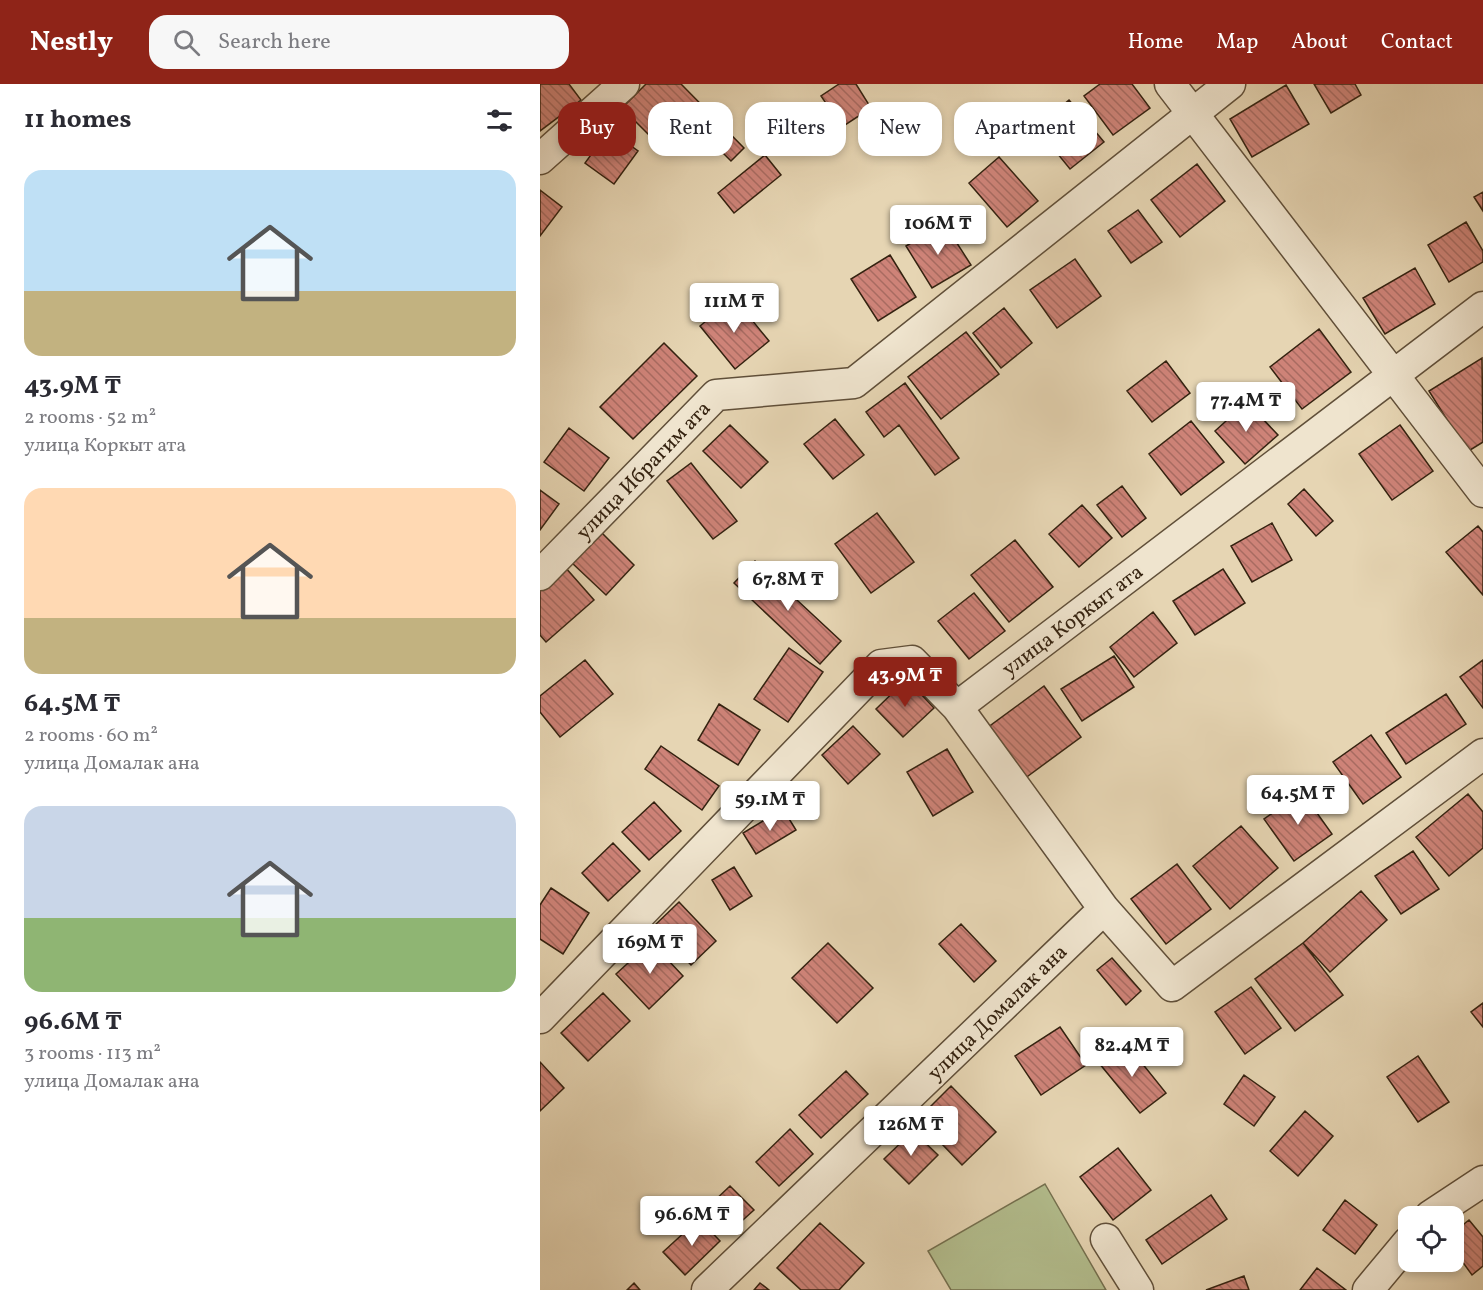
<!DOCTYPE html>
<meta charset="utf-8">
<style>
body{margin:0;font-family:Vollkorn,serif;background:#f7f7f7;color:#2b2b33;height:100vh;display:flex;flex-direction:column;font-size:22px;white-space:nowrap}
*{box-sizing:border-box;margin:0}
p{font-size:20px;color:#7c7c81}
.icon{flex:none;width:33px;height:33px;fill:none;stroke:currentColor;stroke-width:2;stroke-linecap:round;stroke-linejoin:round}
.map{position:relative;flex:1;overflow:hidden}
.drawer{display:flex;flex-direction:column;background:#fff;width:540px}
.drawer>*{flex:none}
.banner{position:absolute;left:18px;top:18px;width:570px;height:54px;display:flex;gap:12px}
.controls{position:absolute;left:858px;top:1122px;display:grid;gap:12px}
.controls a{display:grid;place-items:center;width:66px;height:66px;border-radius:12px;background:#fff;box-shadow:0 3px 9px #0003;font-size:30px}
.price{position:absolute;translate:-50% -51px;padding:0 14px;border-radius:6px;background:#fff;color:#222;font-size:20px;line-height:39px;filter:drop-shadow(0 2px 3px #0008)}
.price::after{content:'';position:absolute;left:50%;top:36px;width:18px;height:14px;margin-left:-9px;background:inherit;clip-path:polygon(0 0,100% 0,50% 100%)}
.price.selected{background:#8f2418;color:#fff}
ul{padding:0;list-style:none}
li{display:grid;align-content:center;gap:12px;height:318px;padding:0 24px}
li span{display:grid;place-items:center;height:186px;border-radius:18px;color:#555}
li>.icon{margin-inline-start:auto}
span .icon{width:108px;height:108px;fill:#fffc;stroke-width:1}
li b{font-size:26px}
h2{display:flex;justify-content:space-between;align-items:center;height:72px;padding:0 24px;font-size:26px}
.pill{padding:0 21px;border-radius:18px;background:#fff;box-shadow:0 3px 9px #0003;font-size:21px;line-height:54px}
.pill.selected{background:#8f2418;color:#fff}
header{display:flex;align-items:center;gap:36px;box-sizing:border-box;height:84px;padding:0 30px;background:#8f2418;color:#fff}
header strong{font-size:28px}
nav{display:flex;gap:33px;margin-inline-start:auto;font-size:21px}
.search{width:420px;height:54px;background:#f7f7f7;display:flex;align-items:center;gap:15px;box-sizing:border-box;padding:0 21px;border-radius:18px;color:#7c7c81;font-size:22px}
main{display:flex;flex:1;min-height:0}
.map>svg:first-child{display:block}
.grass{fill:#b3be8e;stroke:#74704f;stroke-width:1.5}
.building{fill:url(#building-back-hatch);stroke:#342210;stroke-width:1.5}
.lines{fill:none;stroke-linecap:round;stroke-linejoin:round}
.minor-casing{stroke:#604f39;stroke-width:33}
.minor{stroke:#efe4ce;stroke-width:30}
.labels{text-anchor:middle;stroke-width:4.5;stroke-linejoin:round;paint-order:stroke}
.street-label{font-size:21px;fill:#342210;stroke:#efe4ce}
</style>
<header>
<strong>Nestly</strong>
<div class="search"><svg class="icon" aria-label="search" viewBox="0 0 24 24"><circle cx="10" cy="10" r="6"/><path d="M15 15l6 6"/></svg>Search here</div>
<nav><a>Home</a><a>Map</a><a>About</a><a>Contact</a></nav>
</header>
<main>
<section class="drawer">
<h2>11 homes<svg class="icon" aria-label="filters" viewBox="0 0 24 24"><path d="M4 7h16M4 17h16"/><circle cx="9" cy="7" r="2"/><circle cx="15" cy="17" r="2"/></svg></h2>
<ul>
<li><span style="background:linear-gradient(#bfe0f5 65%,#c2b280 0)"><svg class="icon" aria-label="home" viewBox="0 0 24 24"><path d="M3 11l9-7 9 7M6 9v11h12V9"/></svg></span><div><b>43.9M ₸</b><p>2 rooms · 52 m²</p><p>улица Коркыт ата</p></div></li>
<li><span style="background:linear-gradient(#ffd9b3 70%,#c2b280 0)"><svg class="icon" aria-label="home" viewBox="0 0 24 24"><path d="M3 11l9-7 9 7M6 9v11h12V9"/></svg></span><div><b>64.5M ₸</b><p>2 rooms · 60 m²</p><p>улица Домалак ана</p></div></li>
<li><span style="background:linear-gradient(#c9d6e8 60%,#8fb573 0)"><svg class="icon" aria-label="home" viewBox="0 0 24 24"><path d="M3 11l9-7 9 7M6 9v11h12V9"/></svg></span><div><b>96.6M ₸</b><p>3 rooms · 113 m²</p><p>улица Домалак ана</p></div></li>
</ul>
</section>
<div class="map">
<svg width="943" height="1206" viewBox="0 0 943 1206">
<defs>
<pattern id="building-back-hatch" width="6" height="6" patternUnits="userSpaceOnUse" patternTransform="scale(1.5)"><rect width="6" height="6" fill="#ce8378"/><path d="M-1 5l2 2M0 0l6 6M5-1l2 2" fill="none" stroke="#a86b61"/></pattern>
</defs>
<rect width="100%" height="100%" fill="#e6d5b3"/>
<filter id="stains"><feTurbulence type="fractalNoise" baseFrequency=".00333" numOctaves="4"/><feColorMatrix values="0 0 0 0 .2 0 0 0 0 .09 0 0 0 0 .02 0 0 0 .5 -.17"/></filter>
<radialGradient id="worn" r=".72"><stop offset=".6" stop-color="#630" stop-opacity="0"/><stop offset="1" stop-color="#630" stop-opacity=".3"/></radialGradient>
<path class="grass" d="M505,1100l61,106h-155l-23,-39z"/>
<path class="building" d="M0,0h29l12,16 -41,31z
M106,0h35l63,64 -13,13 -50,-50 -28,28 -31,-31z
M299,0h17l15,24 -29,19 -21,-31z
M560,0h32l18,24 -37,27 -29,-39z
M774,0h41l6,11 -30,18z
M746,1l23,39 -57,33 -22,-38z
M529,16l35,42 -34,27 -34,-42z
M69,46l29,21 -24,33 -29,-21z
M225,71l16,20 -47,38 -16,-20z
M459,73l39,44 -31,26 -38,-44z
M657,80l28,37 -45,36 -29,-37z
M0,106l22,17 -22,29z
M943,108v19l-9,-14z
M598,126l24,32 -31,21 -23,-32z
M926,138l17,29v11l-34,20 -21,-37z
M404,139l27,42 -39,23 -26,-42z
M350,171l26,42 -38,24 -27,-42z
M535,175l26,37 -44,32 -27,-38z
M875,184l20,36 -50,30 -22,-36z
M194,214l35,43 -34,28 -35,-43z
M464,224l28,35 -31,25 -28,-35z
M779,245l32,43 -49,37 -32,-42z
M426,248l33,42 -58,45 -33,-42z
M124,259l33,33 -64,63 -33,-32z
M942,274l1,84 -16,10 -38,-61z
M626,277l24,32 -38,29 -25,-31z
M365,299l54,75 -24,17 -36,-50 -15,12 -18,-25z
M707,318l31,33 -33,29 -30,-33z
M295,335l29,36 -31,24 -29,-35z
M651,337l33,41 -43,33 -32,-41z
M190,341l38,37 -27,26 -38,-37z
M860,341l33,46 -41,29 -33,-46z
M29,344l40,30 -25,33 -40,-29z
M151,379l46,58 -24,18 -46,-58z
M582,402l24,32 -24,19 -25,-32z
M764,405l29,32 -17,15 -28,-32z
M0,406l19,14 -19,26z
M542,421l30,33 -33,29 -30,-33z
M337,429l37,49 -43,31 -36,-49z
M732,439l20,37 -40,22 -21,-36z
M938,442l5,6v63l-37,-43z
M61,448l33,33 -28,30 -35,-33z
M475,456l38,47 -44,35 -38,-47z
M215,477l86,80 -21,23 -86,-81z
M25,483l29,33 -48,42 -6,-7v-46z
M683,485l22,34 -50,32 -22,-34z
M434,509l31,38 -36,28 -31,-38z
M613,528l24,31 -43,34 -24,-30z
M249,564l34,24 -35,50 -34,-23z
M574,572l20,31 -52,34 -21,-32z
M45,576l28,34 -53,43 -20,-25v-16z
M943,576v48l-23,-31z
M367,595l27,29 -31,29 -27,-28z
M504,602l37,51 -57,42 -37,-51z
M906,610l20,30 -60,40 -20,-31z
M179,620l41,26 -22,35 -40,-25z
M313,642l27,28 -32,30 -26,-29z
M831,651l30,42 -38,27 -30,-42z
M121,662l58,40 -17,24 -57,-41z
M407,665l26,43 -40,24 -26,-44z
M762,708l30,42 -38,27 -30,-42z
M928,710l15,18v36l-34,28 -33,-39z
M114,718l27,29 -32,29 -27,-28z
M243,725l13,21 -40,24 -13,-21z
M701,742l37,42 -48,41 -37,-43z
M73,759l27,28 -32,30 -26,-28z
M873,767l26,38 -38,25 -26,-38z
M637,780l34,45 -45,35 -35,-45z
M194,783l18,29 -22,14 -18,-30z
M11,804l38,25 -26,41 -23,-15v-34z
M821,807l26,29 -57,52 -27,-29z
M139,818l37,39 -25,24 -37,-39z
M421,840l35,37 -22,21 -35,-38z
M111,858l32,34 -34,33 -33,-35z
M288,859l45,45 -36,35 -45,-45z
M763,859l40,52 -48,36 -40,-52z
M572,874l29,33 -15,14 -29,-35z
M711,903l30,41 -36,26 -30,-42z
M63,909l27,28 -42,40 -27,-28z
M943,919v24l-12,-15z
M520,943l26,38 -45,30 -26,-39z
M585,958l41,51 -26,20 -41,-50z
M878,972l31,46 -31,20 -31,-45z
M0,978l24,26 -24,23z
M306,987l22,23 -47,44 -22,-23z
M704,991l31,22 -21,29 -30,-22z
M411,1002l45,46 -34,33 -44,-46z
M765,1027l28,25 -35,40 -28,-25z
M250,1045l23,25 -34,32 -23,-24z
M373,1047l25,24 -29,29 -25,-25z
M578,1064l33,42 -38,30 -33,-43z
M190,1102l24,24 -20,18 -23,-24z
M671,1111l16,24 -65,45 -16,-24z
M805,1116l32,25 -22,29 -32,-24z
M159,1135l21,22 -35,34 -22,-23z
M929,1136l14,17v29l-11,9 -18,-25v-18z
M280,1139l44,40 -25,27h-38l-24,-22z
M777,1184l29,22h-46z
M704,1192l5,14h-43z
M94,1199l6,7h-13z
M220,1199l9,7h-15z"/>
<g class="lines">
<g class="minor-casing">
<path id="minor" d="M630,0l313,408
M0,75l84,-75
M0,491l176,-180 138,-12 376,-299
M417,623l147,202 68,77 311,-232
M0,934l341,-353 31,-4 45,46 526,-400
M890,1132l53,-35
M566,1155l32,51
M167,1206l397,-381
M828,1206l40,-48"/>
</g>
<use href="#minor" class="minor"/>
</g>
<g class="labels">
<g class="street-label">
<text transform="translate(103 386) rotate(-46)" y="7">улица Ибрагим ата</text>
<text transform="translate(532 536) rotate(-37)" y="7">улица Коркыт ата</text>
<text transform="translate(457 928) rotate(-44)" y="7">улица Домалак ана</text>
</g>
</g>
<rect width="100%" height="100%" filter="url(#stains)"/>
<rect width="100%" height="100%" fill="url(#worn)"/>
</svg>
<div class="controls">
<a><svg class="icon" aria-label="locate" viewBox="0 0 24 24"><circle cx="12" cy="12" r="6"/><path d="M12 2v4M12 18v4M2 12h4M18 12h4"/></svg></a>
</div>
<b class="price" style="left:398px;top:172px">106M ₸</b>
<b class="price" style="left:194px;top:250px">111M ₸</b>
<b class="price" style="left:706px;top:349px">77.4M ₸</b>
<b class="price" style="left:248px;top:528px">67.8M ₸</b>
<b class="price selected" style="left:365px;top:624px">43.9M ₸</b>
<b class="price" style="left:758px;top:742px">64.5M ₸</b>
<b class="price" style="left:230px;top:748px">59.1M ₸</b>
<b class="price" style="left:110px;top:891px">169M ₸</b>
<b class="price" style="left:592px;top:994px">82.4M ₸</b>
<b class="price" style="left:371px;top:1073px">126M ₸</b>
<b class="price" style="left:152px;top:1163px">96.6M ₸</b>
<div class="banner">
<a class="pill selected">Buy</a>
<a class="pill">Rent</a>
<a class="pill">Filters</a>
<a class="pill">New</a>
<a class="pill">Apartment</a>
</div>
</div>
</main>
